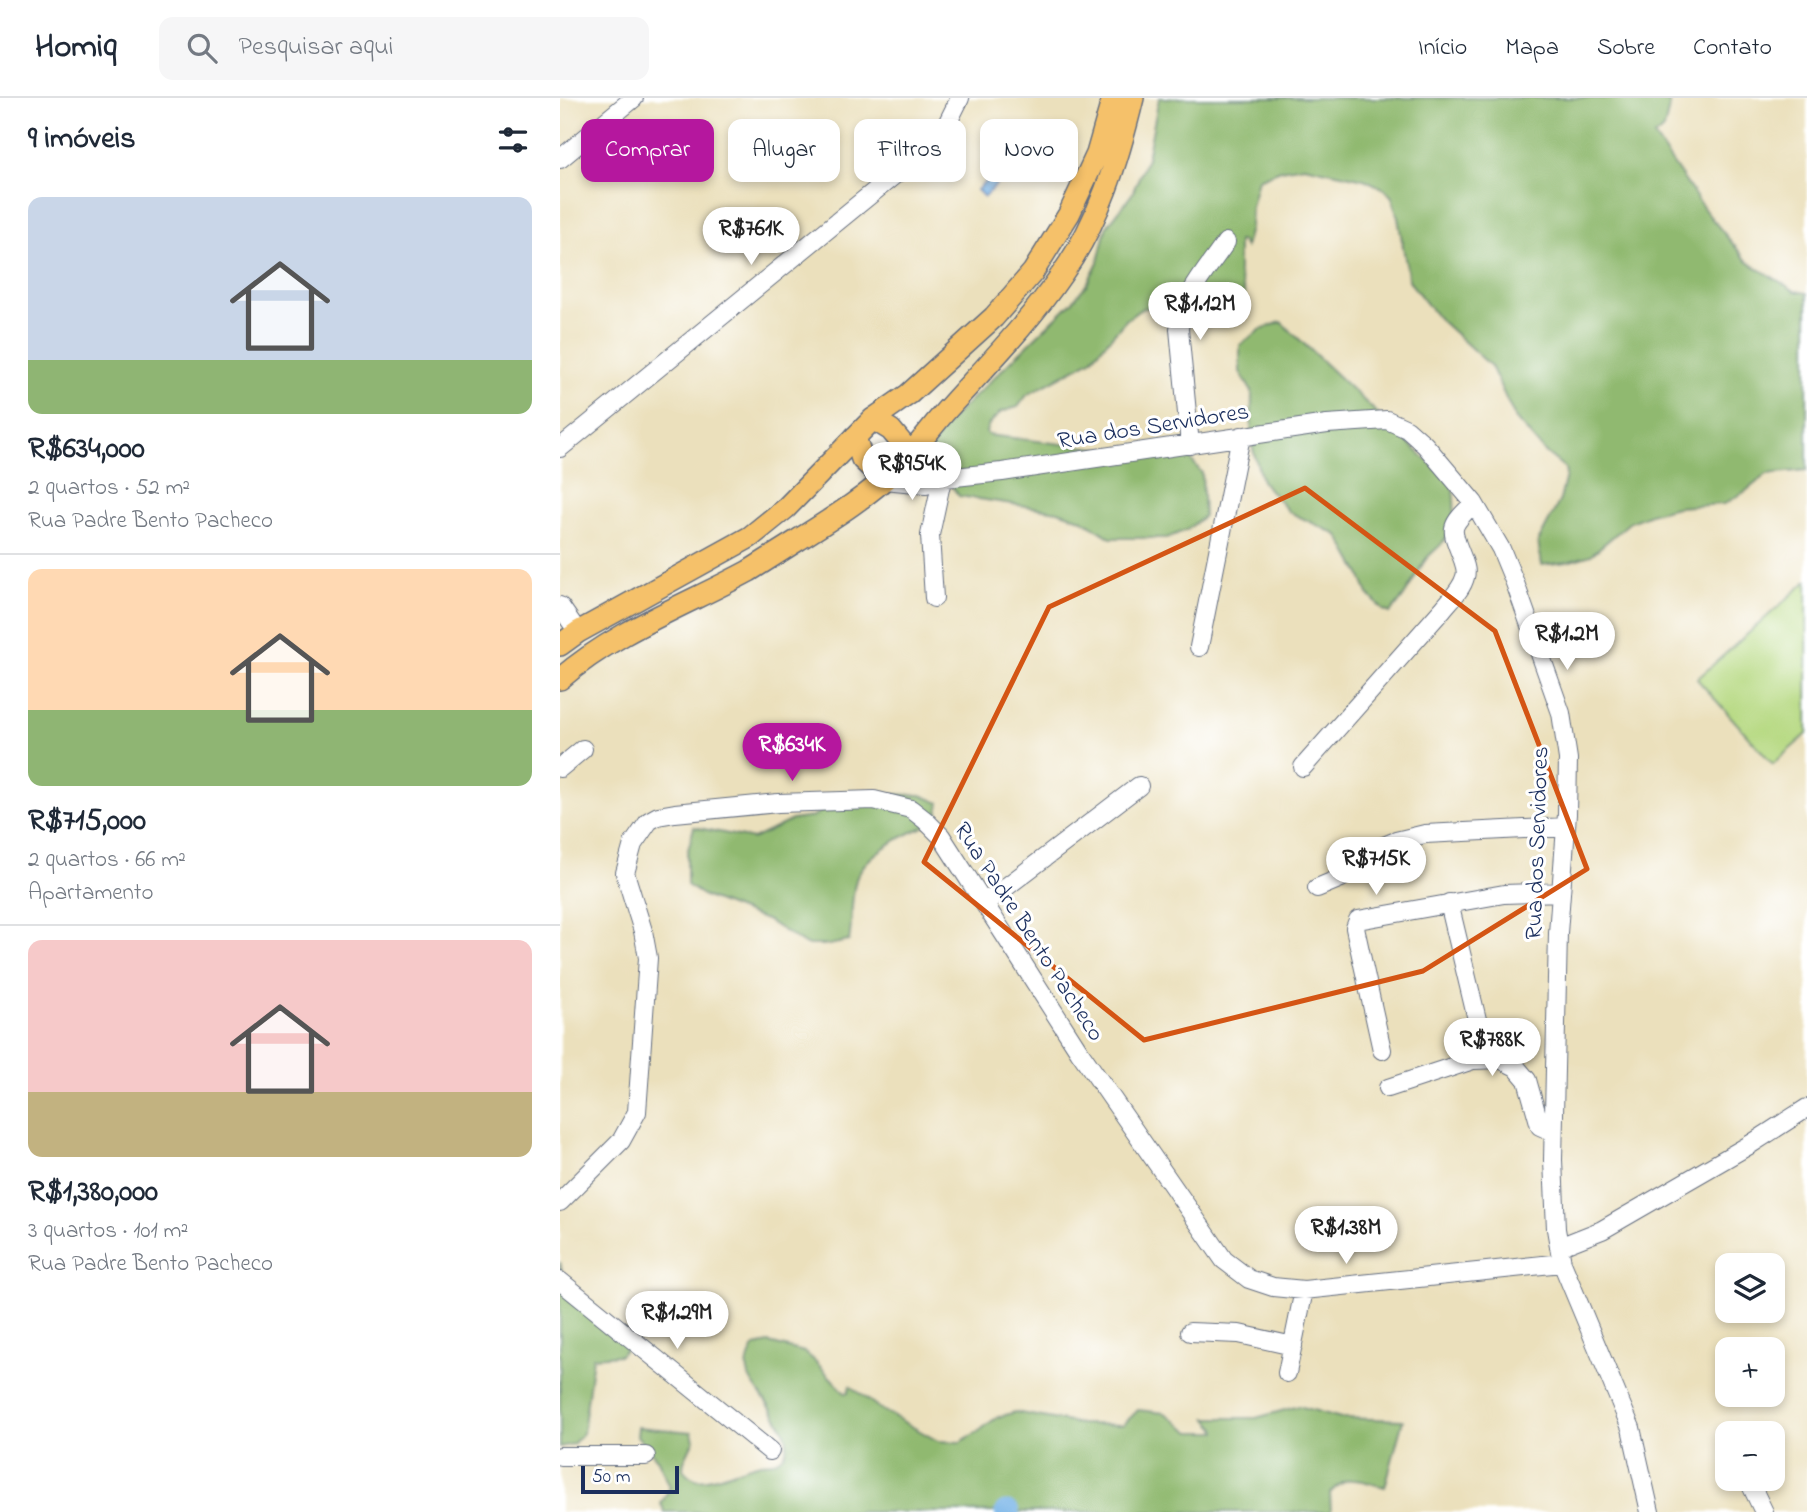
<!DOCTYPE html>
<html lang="pt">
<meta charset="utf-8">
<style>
body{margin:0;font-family:"Indie Flower",sans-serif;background:#f6f6f7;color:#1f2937;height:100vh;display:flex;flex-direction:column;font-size:26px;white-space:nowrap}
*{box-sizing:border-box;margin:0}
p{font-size:23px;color:#747a83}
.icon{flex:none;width:38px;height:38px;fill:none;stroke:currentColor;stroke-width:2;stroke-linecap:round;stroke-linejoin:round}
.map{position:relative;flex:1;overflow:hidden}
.details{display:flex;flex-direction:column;background:#fff;width:560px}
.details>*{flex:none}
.top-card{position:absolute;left:21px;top:21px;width:665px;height:63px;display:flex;gap:14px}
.fabs{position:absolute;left:1155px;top:1155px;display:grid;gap:14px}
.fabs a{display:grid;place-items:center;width:70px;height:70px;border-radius:14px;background:#fff;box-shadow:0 4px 10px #0003;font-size:35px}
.scale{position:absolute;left:21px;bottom:18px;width:98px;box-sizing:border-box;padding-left:7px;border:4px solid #1b2f5e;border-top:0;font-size:19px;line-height:24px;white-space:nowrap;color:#1b2f5e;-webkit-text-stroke:5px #fff;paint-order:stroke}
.price{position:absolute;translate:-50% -60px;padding:0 16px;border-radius:24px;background:#fff;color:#222;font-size:23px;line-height:46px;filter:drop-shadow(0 2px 4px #0008)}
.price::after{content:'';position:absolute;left:50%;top:42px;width:21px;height:16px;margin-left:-10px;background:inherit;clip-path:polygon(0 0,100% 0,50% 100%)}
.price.active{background:#b5179e;color:#fff}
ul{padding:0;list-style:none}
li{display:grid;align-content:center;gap:14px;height:371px;padding:0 28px}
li+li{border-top:2px solid #e0e1e3}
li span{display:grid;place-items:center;height:217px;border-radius:14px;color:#555}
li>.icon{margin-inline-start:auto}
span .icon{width:126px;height:126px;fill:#fffc;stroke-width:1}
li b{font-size:30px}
h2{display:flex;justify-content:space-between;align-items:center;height:84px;padding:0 28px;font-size:30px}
.pill{padding:0 24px;border-radius:14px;background:#fff;box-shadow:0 4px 10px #0003;font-size:24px;line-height:63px}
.pill.active{background:#b5179e;color:#fff}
header{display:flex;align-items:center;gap:42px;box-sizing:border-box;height:98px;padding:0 35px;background:#fff;border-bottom:2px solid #e0e1e3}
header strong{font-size:33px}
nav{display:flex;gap:38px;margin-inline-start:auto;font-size:24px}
.search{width:490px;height:63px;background:#f6f6f7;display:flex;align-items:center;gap:18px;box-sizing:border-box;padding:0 24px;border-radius:14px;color:#747a83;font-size:26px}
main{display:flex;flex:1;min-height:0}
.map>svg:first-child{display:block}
.green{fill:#b6d981;stroke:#688470;stroke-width:2}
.forest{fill:#90b96f;stroke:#567466;stroke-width:2}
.water{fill:#74b2e7;stroke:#4870a2;stroke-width:2}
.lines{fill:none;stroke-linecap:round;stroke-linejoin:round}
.river{stroke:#74b2e7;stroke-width:23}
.minor-casing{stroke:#646d7f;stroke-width:20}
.major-casing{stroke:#646d7f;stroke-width:24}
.minor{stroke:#fff;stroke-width:18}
.major{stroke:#f5c16b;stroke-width:21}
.marked{fill:none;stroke:#d45514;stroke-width:5;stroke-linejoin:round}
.labels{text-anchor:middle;stroke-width:6;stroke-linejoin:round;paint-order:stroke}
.street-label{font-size:24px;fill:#1b2f5e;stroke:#fff}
</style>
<header>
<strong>Homiq</strong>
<div class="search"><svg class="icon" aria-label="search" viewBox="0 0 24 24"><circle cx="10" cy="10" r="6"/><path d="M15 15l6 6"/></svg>Pesquisar aqui</div>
<nav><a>Início</a><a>Mapa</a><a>Sobre</a><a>Contato</a></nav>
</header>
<main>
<section class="details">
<h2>9 imóveis<svg class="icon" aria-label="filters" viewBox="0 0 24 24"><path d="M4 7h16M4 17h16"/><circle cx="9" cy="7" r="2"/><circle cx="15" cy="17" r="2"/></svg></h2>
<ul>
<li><span style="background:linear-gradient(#c9d6e8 75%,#8fb573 0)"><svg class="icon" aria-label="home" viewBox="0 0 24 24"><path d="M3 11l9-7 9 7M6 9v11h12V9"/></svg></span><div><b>R$634,000</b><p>2 quartos · 52 m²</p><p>Rua Padre Bento Pacheco</p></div></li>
<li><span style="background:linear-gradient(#ffd9b3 65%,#8fb573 0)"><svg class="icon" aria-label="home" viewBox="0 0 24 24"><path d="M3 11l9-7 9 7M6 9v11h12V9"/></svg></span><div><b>R$715,000</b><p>2 quartos · 66 m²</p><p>Apartamento</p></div></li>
<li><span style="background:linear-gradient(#f6c9c9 70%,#c2b280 0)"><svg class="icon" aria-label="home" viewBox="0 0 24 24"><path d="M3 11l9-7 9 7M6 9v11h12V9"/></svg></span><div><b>R$1,380,000</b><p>3 quartos · 101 m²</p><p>Rua Padre Bento Pacheco</p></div></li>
</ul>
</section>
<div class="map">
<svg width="1247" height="1414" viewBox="0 0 1247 1414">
<rect width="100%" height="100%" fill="#fff"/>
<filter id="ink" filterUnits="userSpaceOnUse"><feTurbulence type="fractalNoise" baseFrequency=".0143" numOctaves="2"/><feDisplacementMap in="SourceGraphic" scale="14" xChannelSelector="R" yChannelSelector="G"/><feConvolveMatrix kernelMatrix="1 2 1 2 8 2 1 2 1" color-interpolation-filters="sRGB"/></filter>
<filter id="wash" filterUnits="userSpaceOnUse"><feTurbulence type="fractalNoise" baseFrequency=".00686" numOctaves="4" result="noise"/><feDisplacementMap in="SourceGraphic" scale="28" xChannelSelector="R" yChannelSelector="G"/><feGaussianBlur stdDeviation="1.57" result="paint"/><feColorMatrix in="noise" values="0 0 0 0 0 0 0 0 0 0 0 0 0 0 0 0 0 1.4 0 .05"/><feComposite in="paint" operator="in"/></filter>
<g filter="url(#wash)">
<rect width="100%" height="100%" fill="#ebe0bc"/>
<path class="green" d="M1247,483v153l-34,30 -76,-85z"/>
<path class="forest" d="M599,0h496l15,5 -6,26 -10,7 53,77 41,49 47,29 12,2v177l-40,4 -21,17 -22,13 -47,3 -24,6 -23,9 -39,33 -24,7 -25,3 -4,-23 22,-42 6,-25 -1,-7 -21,-17 -29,-33 -24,-52 -53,-48 -29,-37 -11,-63 -6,-21 -7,-8 -21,-10 -60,-13 -23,4 -23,9 -7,28 -1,21 -5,19 -4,-6h-3v30l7,24 -9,23 -10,1 -22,-7 -23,11 -17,-12 -13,-4 -10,2 -15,11 -35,40 -64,35 -9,12 -17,5 -12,12 -3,8 2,3 114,14 66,1 20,6 14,17 2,43 -17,14 -20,8h-56l-30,-19 -23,-8 -99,-15 -11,-15 -18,-17 1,-17 14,-22 127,-123 15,-18 11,-22 8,-34 26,-34 15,-36z
M721,224l171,162c4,19 3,41 -9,58 -6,8 -14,12 -19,20 -11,18 -19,36 -34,51l-7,-3 -15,-16 -8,-20 -22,-39 -49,-23 -27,-31 -11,-39 1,-50 -12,-20v-27l20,-15z
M310,696l51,1 19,8 -4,19c-24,9 -69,29 -79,55 -7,18 -4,44 -8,64l-20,4h-23l-38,-24 -62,-24 -19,-12v-31l7,-27 59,12 39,-19 20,-3 19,-12z
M0,1164l3,14 66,70 -9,9 -27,2 -10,76 -10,11 -13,3z
M209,1245l35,9 11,9 30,32h3l2,-7 29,22 59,33 22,1 19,-11 17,-13 19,-6 65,12 43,1 15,-15 27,3 26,19h26l-1,-4 -9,-10h49l43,-12 42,12 62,2 -18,67c-27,-6 -34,-15 -55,6l1,19h-666l-4,-8 9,-17 -12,-27 -21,-24 1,-9 54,5 2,8 -10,21 -1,8c10,13 17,12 33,8 14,-3 27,-10 41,-13 4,-2 11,-1 16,-2 40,-18 -18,-67 -24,-86 -4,-12 0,-21 6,-30z"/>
<path class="water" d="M430,80l6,1v6l-12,12 -7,-7z"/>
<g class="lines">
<path class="river" d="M446,1414h2"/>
</g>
</g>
<g filter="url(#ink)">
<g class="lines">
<g class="minor-casing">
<path id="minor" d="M0,61l74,-61
M630,347l-11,-116c3,-33 29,-60 47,-87
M0,350l354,-289 31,-31 15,-30
M350,355l26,26
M324,382l42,4 10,-5 66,-7 325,-48 60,-4 20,9 18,16 49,58 27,46 14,34 46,130 7,46 -1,55 -9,119 -5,227 3,69 6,34 69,165 19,84
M374,500l-4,-63 12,-56
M0,508l18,26
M639,549l42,-211
M743,669l140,-158c8,-10 19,-20 22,-32 2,-6 0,-11 -2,-17 -12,-32 -16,-31 11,-57
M0,670l23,-19
M757,790l24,-10 38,-30 17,-7 29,-7 141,-7
M425,805l154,-117
M889,805l31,129
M822,952l-27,-122 3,-8 146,-26 57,-2
M828,990l85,-28 27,-1 16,8 11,13 13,46 13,6
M0,1104l61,-61 16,-29 11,-154 -5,-27 -18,-58 8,-29 16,-23 9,-5 17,-3 103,-10 96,-3 37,9 14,11 16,16 138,215 145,209 25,19 24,8 31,3 258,-27
M999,1149l43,-17 149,-86 56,-36
M0,1183l210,170
M630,1234l49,2 54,12
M727,1275l17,-83
M0,1358h86
M1188,1381l16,33"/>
</g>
<g class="major-casing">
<path id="major" d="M313,321l18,11 19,23
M295,339l7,22 22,21
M0,547l18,-13 172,-95 36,-29 87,-89 36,-25 85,-77 39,-45 36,-58 28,-60 16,-56
M0,581c55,-48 126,-74 189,-108 16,-10 33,-21 49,-31 35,-22 69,-43 99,-72 20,-19 36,-44 55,-64 38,-42 78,-83 110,-130 37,-52 56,-114 71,-176"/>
</g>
<use href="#minor" class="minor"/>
<use href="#major" class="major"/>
</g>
</g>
<path class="marked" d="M745,390l190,143 92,238 -164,102 -279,69 -220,-178 125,-255z"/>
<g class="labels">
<g class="street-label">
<text transform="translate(593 327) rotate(-9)" y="8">Rua dos Servidores</text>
<text transform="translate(976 745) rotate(-88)" y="8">Rua dos Servidores</text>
<text transform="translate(470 833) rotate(57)" y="8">Rua Padre Bento Pacheco</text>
</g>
</g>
</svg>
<div class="fabs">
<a><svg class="icon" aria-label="layers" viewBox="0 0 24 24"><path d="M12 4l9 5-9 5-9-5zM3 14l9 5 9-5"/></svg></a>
<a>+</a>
<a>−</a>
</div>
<div class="scale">50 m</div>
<b class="price" style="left:191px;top:169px">R$761K</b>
<b class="price" style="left:640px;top:244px">R$1.12M</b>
<b class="price" style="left:352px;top:404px">R$954K</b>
<b class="price" style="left:1007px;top:574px">R$1.2M</b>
<b class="price active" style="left:232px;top:685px">R$634K</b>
<b class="price" style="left:816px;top:799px">R$715K</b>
<b class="price" style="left:932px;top:980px">R$788K</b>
<b class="price" style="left:786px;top:1168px">R$1.38M</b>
<b class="price" style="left:117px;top:1253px">R$1.29M</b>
<div class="top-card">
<a class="pill active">Comprar</a>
<a class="pill">Alugar</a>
<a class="pill">Filtros</a>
<a class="pill">Novo</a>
</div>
</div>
</main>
